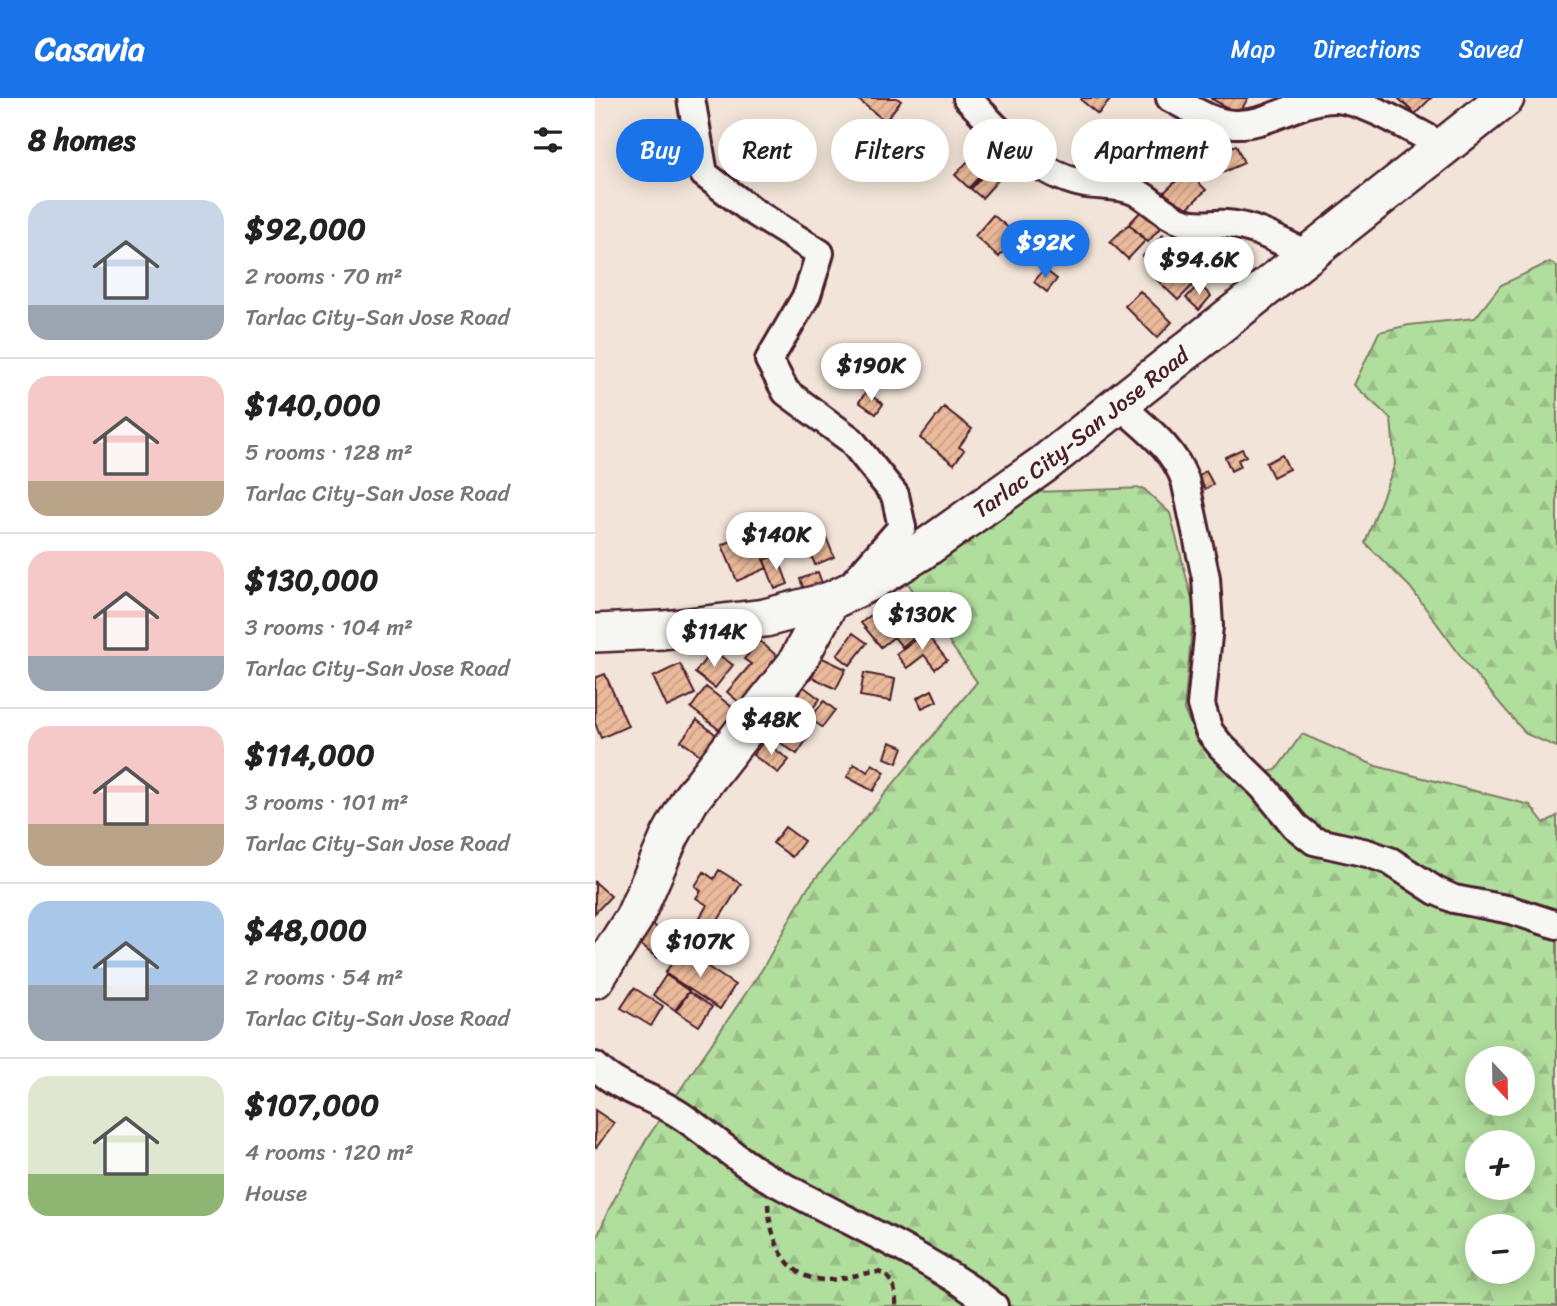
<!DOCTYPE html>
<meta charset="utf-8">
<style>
body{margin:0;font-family:Sriracha,sans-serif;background:#f2f2f2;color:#222;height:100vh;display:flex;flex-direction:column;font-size:26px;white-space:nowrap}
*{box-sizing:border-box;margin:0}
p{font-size:23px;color:#767676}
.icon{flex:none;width:38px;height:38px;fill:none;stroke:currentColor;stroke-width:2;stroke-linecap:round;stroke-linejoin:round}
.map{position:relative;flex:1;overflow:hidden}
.panel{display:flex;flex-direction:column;background:#fff;width:595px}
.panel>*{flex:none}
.guide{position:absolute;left:21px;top:21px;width:665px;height:63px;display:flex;gap:14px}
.needle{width:46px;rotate:158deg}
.tools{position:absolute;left:870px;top:948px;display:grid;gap:14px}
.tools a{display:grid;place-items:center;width:70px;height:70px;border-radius:50%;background:#fff;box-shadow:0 4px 18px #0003;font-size:35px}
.price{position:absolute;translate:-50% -60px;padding:0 16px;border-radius:24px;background:#fff;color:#222;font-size:23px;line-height:46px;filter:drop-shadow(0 2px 4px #0008)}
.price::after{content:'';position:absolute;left:50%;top:42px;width:21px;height:16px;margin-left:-10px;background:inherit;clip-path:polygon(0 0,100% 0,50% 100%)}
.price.selected{background:#1a73e8;color:#fff}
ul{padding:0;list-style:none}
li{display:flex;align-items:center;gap:21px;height:175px;padding:0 28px}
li+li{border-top:2px solid #e0e0e0}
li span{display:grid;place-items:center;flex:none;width:196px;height:140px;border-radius:21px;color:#555}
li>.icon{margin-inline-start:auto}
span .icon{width:84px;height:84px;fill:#fffc;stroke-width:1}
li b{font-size:30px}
h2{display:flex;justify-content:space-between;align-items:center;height:84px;padding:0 28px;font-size:30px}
.chip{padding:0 24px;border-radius:32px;background:#fff;box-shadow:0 4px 18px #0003;font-size:24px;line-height:63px}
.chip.selected{background:#1a73e8;color:#fff}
header{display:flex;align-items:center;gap:42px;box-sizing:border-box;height:98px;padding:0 35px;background:#1a73e8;color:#fff}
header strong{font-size:33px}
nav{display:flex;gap:38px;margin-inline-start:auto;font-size:24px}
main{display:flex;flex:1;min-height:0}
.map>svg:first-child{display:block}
.forest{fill:url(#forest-firs);stroke:#7d7e64;stroke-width:2;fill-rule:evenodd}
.building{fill:url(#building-hatch);stroke:#4a1f2b;stroke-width:2}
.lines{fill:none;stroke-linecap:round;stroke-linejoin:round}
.street-casing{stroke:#4a1f2b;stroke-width:32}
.secondary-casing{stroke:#4a1f2b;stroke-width:42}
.path{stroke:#4a1f2b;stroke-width:4.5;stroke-dasharray:7 5;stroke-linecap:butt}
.street{stroke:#f6f6f2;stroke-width:26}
.secondary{stroke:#f6f6f2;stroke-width:37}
.labels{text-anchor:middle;stroke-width:5;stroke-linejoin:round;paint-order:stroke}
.street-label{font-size:23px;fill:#4a1f2b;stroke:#f6f6f2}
</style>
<header>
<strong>Casavia</strong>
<nav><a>Map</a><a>Directions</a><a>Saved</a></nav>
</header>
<main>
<section class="panel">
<h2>8 homes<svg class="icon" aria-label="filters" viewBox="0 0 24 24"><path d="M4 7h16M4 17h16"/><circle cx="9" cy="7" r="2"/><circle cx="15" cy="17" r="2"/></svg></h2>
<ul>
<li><span style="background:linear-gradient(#c9d6e8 75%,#9aa5b1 0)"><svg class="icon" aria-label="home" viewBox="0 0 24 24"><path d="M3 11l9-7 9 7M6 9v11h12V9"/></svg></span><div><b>$92,000</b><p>2 rooms · 70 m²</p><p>Tarlac City-San Jose Road</p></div></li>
<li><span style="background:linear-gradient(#f6c9c9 75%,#b9a48a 0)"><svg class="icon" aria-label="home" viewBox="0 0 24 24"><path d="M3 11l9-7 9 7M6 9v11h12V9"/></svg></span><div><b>$140,000</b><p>5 rooms · 128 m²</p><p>Tarlac City-San Jose Road</p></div></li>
<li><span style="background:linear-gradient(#f6c9c9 75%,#9aa5b1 0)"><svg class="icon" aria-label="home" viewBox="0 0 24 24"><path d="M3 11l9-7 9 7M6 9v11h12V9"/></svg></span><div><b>$130,000</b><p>3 rooms · 104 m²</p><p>Tarlac City-San Jose Road</p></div></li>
<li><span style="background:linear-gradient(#f6c9c9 70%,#b9a48a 0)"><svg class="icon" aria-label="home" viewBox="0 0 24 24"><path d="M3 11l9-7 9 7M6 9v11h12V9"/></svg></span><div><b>$114,000</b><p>3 rooms · 101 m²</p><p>Tarlac City-San Jose Road</p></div></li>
<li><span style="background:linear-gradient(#a9c7e8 60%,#9aa5b1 0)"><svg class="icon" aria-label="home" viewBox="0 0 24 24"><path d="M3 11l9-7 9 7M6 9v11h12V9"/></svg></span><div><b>$48,000</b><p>2 rooms · 54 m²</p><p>Tarlac City-San Jose Road</p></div></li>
<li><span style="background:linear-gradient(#dfe7d0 70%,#8fb573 0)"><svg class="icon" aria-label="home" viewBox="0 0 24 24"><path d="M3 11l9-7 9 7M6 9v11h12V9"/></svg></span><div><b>$107,000</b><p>4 rooms · 120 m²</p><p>House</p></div></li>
</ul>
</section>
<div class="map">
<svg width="962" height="1208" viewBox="0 0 962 1208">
<defs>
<pattern id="forest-firs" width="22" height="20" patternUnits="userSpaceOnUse" patternTransform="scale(1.75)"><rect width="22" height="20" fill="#b0de9d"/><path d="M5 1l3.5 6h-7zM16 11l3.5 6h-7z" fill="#99be87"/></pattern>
<pattern id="building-hatch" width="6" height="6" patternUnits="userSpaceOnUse" patternTransform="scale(1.75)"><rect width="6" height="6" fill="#eaba9a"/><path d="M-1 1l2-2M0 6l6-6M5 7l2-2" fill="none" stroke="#ca9f85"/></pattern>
</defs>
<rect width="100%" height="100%" fill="#f2e4d8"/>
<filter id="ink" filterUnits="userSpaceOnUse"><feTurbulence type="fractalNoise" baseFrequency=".0143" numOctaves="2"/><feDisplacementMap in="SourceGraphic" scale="14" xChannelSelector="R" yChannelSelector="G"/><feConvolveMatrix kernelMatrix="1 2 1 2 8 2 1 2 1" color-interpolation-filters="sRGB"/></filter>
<g filter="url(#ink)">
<path class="forest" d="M955,164l7,4v481l-31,-13 -58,-68 -58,-79 -45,-44 30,-79 -4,-45 -37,-34 25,-53 30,-7 66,-7 26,-33z
M548,390l27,25 24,94 -10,103 16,35 39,34 37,-9 26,-36 74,32 154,39 14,18 13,-7v490h-962v-63l13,-32 38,-71 117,-172 43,-78 171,-208 -70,-100 130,-90zM882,961h46v45h-46zM882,1045h46v45h-46zM882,1129h46v45h-46z"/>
<path class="building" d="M261,0h41l4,3 -16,20z
M487,0h30l-14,16 -17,-14z
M615,0h38l-9,16z
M803,0h33l-16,16z
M641,47l8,18 -25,11 -8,-18z
M378,58l14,12 -18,20 -14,-13z
M393,72l11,9 -17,19 -11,-9z
M592,73l19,19 -28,27 -19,-20z
M546,113l19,17 -12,14 -19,-18z
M398,117l24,20 -18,22 -24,-21z
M534,126l16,17 -17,18 -18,-17z
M568,137l16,16 -20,20 -16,-15z
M582,158l23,22 -22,22 -23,-22z
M449,171l13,10 -10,13 -13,-10z
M604,186l12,12 -12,14 -13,-12z
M545,193l32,31 -15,16 -32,-32z
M271,294l17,12 -7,10 -17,-12z
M349,309l28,22 -13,18 5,3 -10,14 -34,-26z
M647,351l4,7 -8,4 3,6 -10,5 -6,-14z
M687,357l7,14 -16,8 -7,-14z
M611,373l7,13 -8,5 -7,-13z
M156,434l16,36 -30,13 -15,-36z
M231,439l8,20 -19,8 -8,-21z
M182,457l11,29 -13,5 -11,-29z
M223,474l5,14 -18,6 -5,-13z
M296,501l28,34 -17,14 -8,-10 -13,10 -20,-24z
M330,534l22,28 -12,9 -11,-14 -17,13 -11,-14z
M258,535l14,10 -17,22 -13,-10z
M165,543l27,24 -40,44 -20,-17 24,-28 -7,-5z
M117,552l21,15 -18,23 -20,-15z
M223,558l28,13 -10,20 -28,-14z
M85,566l15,30 -28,13 -14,-30z
M269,575l31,6 -4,22 -31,-5z
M10,576l23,52 -27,12 -6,-15v-45z
M111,589l30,23 -15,21 -30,-23z
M209,589l16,12 -12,15 -16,-11z
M337,592l5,11 -15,7 -5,-10z
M229,603l11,9 -13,17 -12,-8z
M102,622l26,20 -16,20 -26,-19z
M193,623l21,15 -12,18 -22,-15z
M169,643l25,19 -11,13 -25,-18z
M295,644l13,5 -6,16 -12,-5z
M259,666l14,8 4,-8 13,8 -12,19 -26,-14z
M190,729l19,14 -12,16 -19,-14z
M124,772l22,14 -28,44 -14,-9 8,-14 -11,-7 5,-7 -6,-5 9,-14 10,7z
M0,784l16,14 -16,17z
M55,825l22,16 -15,19 -21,-17z
M86,851l54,36 -15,24 -55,-36z
M71,877l23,16 -14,19 -22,-15z
M39,890l29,18 -12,20 -30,-18z
M94,894l23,15 -13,19 -23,-15z
M0,1012l19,13 -18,25 -1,-1z"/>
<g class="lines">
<g class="street-casing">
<path id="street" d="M96,0l13,76 47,36 69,43 -13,42 -38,65 17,32 65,48 44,55 7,32 -49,56
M372,0c34,34 65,74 114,85 17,4 37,1 53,8 18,8 30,25 50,31 13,5 28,1 42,2 29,2 54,17 80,30
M575,0c20,10 41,25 64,26 36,2 66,-26 102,-25 31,2 79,33 107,47
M525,307c26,24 52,41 65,75l21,98 3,48 -8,79 8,26 12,15 42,41 32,39 19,15 53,12 23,8 46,30 18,8 57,11 46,15
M0,968c23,23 55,30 82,47 30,19 56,44 86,62 77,44 160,77 231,131"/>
</g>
<g class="secondary-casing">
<g id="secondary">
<path id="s1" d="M0,535l68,-3 102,-12 65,-17 44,-21 46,-28 124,-88 461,-366"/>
<path d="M0,881l39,-61 36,-82 20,-36 106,-136 34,-63"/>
</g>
</g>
<path class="path" d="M173,1106c2,32 15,74 56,76 17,0 36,-7 54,-8 16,5 18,19 18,34"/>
<use href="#street" class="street"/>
<use href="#secondary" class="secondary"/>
</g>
</g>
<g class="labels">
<g class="street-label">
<text dy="8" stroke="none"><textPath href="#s1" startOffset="541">Tarlac City-San Jose Road</textPath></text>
</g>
</g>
</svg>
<div class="tools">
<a><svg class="needle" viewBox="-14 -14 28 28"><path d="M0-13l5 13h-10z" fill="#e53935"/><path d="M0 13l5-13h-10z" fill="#767676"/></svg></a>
<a>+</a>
<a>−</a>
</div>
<b class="price selected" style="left:450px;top:182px">$92K</b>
<b class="price" style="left:604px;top:199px">$94.6K</b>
<b class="price" style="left:276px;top:305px">$190K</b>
<b class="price" style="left:181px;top:474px">$140K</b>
<b class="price" style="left:327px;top:554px">$130K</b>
<b class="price" style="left:119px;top:571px">$114K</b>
<b class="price" style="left:176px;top:659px">$48K</b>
<b class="price" style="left:105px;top:881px">$107K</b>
<div class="guide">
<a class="chip selected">Buy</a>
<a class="chip">Rent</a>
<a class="chip">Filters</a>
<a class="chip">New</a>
<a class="chip">Apartment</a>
</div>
</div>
</main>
